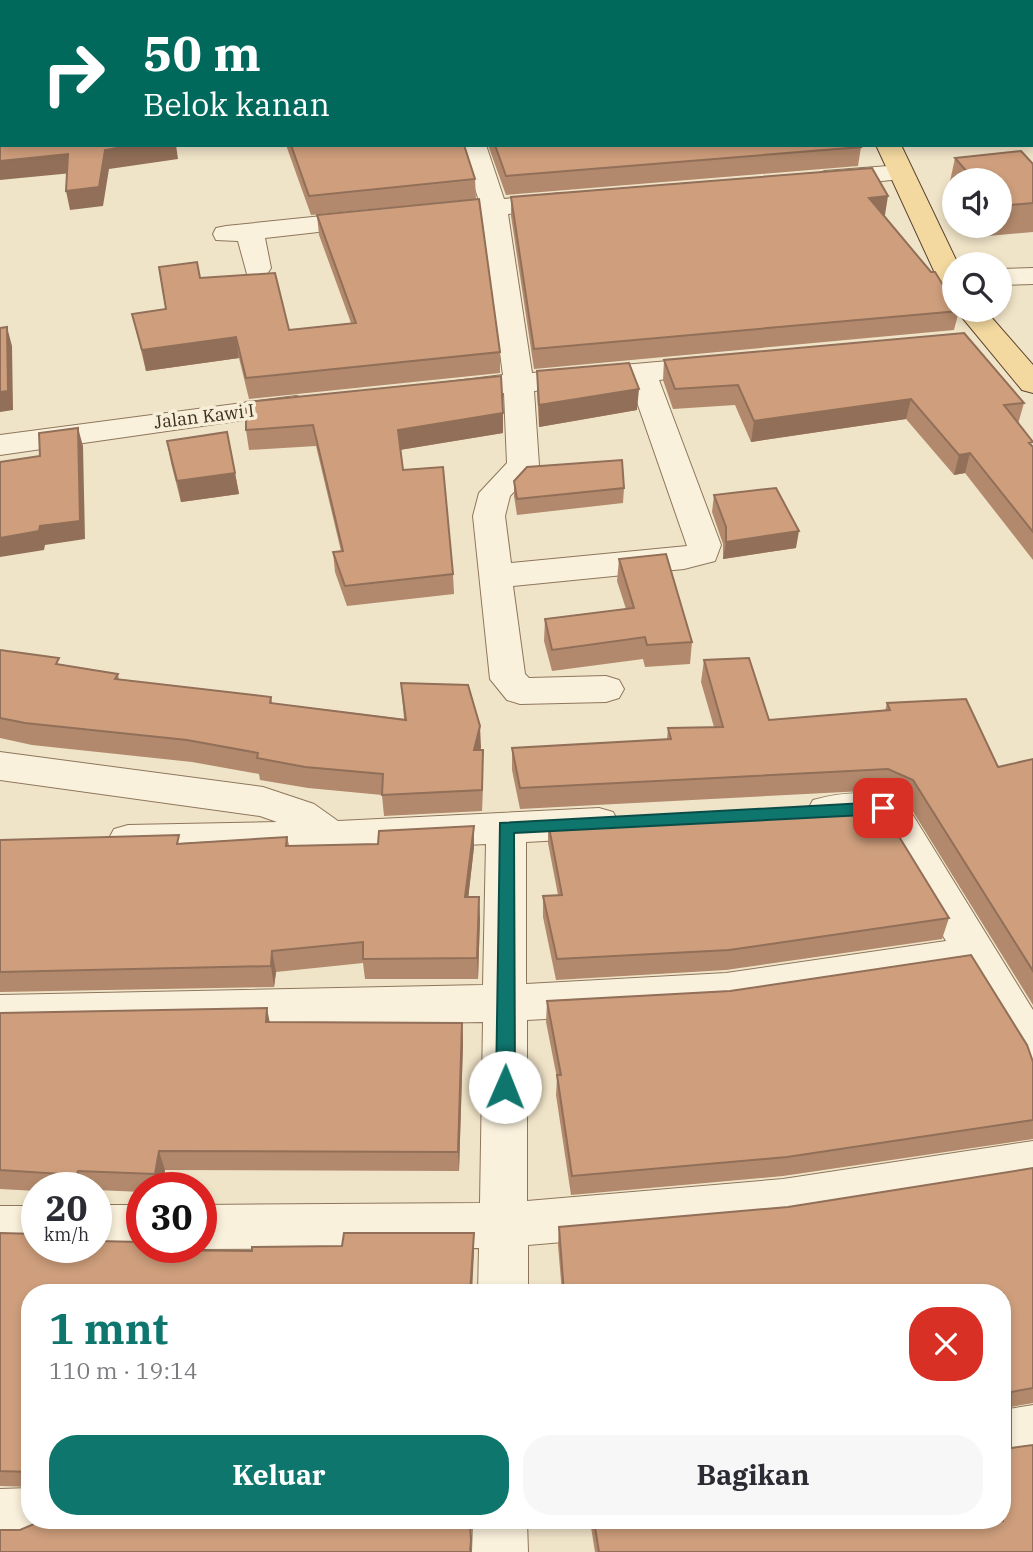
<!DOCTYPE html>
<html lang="id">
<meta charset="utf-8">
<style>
:root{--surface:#fff;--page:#f7f7f7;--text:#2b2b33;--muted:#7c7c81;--accent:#0f766e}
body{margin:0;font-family:"IBM Plex Serif",serif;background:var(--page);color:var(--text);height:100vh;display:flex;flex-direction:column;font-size:26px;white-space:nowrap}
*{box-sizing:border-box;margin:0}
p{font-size:23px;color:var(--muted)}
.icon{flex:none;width:38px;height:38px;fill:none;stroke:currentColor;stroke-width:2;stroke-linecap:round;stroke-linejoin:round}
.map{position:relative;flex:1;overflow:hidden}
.panel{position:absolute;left:21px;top:1284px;width:990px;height:245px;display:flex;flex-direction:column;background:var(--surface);border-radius:28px;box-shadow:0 4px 10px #0003}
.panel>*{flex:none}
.hud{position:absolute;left:0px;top:0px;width:1034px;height:147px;box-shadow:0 4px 10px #0003;background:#00695c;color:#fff;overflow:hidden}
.controls{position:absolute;left:942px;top:168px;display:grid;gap:14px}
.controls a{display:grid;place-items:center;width:70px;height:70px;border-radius:50%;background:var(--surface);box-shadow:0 4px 10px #0003;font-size:35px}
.speed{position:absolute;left:21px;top:1172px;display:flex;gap:14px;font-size:35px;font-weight:700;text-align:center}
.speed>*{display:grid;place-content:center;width:91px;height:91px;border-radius:50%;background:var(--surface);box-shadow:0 4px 10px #0003;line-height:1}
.speed small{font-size:18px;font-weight:400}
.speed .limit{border:10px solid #d22;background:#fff;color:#111}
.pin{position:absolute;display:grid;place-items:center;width:60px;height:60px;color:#fff;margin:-30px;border-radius:14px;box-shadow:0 4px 10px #0006}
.me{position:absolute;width:77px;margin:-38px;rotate:1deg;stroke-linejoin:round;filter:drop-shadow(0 0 5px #0008)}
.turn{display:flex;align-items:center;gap:24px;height:147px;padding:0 28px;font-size:32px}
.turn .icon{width:91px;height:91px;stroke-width:2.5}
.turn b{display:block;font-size:49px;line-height:60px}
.round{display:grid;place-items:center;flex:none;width:74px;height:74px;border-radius:28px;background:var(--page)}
.headline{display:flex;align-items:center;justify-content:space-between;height:119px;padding:0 28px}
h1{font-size:42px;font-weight:800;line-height:52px;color:var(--accent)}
.cta{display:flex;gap:14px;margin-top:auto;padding:14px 28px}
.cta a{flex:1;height:80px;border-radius:28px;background:var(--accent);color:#fff;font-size:28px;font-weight:800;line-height:80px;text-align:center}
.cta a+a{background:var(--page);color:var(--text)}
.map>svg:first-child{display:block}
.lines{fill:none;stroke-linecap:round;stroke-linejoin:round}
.minor-casing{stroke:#8d765c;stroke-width:2}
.major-casing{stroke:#5b4430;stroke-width:2}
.minor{fill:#faf1dc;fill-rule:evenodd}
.major{fill:#f3d9a0;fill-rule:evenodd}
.wall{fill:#b2896c}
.shaded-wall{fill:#916f58}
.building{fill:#cf9f7d;stroke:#916f58;stroke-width:2}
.route{fill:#0f766e;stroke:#0a4d48;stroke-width:2}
.labels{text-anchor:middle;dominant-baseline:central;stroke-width:7;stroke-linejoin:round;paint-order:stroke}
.far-street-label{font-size:18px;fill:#3d2e20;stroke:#f7eed8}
</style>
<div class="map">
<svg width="1033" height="1552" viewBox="0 0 1033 1552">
<rect width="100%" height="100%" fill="#f0e4c8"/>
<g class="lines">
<defs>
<path id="minor" d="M8,0H30L7,2Z
M960,0H983L984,2H961Z
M1032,55H1033V69H1032Z
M461,145H486L504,199L562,193L571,195L575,201L571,207L508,214L532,373L714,357L725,360L729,366L725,372L659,380L721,545L715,561L684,569L513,586L525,674L529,678L606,676L619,680L624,689L619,698L606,702L520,704L507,700L490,679L473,516L479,493L507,463L504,393L450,398L439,395L435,389L439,383L503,375L482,217L427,222L418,220L414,214L418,208L479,201ZM630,382L687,546L511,563L505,516L510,496L539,465L534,391Z
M901,165L910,168L914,173L910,178L825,187L816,184L812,179L816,174L825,171Z
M371,211L380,213L384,219L380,225L265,238L271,268L267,274H247L238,241L216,240L213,234L216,228L226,226Z
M1033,268V284L999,285V269Z
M296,396L307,399L311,405L307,411L0,455V435Z
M0,752L263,787L314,804L338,821L599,808L613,812L619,823L613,834L599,838L526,842V984L726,973L946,941L877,823L827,826L813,822L807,811L813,800C841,792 875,790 903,799L1033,1010V1068L1017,1062L965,973L726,1009L527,1020V1201L783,1179L1033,1141V1183L783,1223L528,1245V1293H478L479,1248L201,1249L197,1248H201V1205L480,1203L483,1022L0,1031V995L483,985L486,844L330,852L128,855L114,851L108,840L114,829L128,825L277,822L260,816L0,780Z
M96,1205H142V1248H146L142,1249L92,1248H96Z
M0,1206H37V1248H44L0,1250Z
M1033,1405V1457L1003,1462V1410Z
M30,1488V1521H55L49,1534L30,1542L0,1543V1489Z
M473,1521H527L528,1552H472Z"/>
<path id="major" d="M1032,66H1033V80H1032Z
M876,145H901L958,264H954V292L944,290L940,284Z
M956,310H985L1033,365V393L1022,390Z"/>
</defs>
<use href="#minor" class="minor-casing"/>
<use href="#major" class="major-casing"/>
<use href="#minor" class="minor"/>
<use href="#major" class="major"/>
</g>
<path class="wall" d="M803,0H882V2H805Z
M286,145H464L475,179L476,199L311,215Z
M488,145H860L861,147L858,166L506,195Z
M955,158L1033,164V232L988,236L980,226H999V180H954V192L949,186Z
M511,197L885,215H883L959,311L954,330L534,369L511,216Z
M317,215L500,352V373L249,399L239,358L146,371L132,314L166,309L200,278L289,330L351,323L319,235Z
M664,360L1024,403L1018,424L1033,447V560L965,473L954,475L906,419L751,442L735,405L673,409L663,380Z
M537,371L637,410L539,427L537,392Z
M246,402L503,433L400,450L403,470L453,574L454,594L347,606L335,572L333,552L341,551L316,446L249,450L246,430Z
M167,441L235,473L239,494L181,502L171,463Z
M514,481L624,488L623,503L517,515L514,496Z
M714,495L796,548L723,559V544L712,512Z
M619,559L692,642L690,664L645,667L643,659L552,671L544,641L545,619L626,609L617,581Z
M0,650L61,665L118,674L119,680L271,697L272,703L404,719L401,683L481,747L480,750H483L482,811L384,816L382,795L308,788L260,780L259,774L192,762L32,745L0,738Z
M704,660L769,720L885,711L887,703L998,767L1033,759V1005L907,802L883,790L520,809L512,770V748L667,739L668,728L714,727L701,682Z
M548,822L949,918L942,939L726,970L556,980L543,917V896L558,895L548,843Z
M287,837L289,845L474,847L468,897L480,918L478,979H365L363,963L276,972L274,987L0,992V840L180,843Z
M547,1001L1033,1062V1139L783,1176L571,1195L556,1095L557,1078L546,1022Z
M0,1013L270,1022L462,1023L463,1043L459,1171L165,1170L162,1188H142V1192L96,1190V1188H37V1191L0,1189Z
M1033,1168V1403L1011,1407V1448L1033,1552H595L590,1521H1003V1293H562L558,1245L559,1227L788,1207Z
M0,1233L37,1248L97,1237L99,1241L142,1248H164L165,1250L252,1251L342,1246L474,1233V1252L30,1293V1487L0,1486Z"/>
<path class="shaded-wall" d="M135,145H176L178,159L109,169L103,206L70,210L66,191L105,150Z
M68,154L72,173L0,180V161Z
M888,196L885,215L865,217L869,198Z
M7,327L12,346L13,410L0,412V392Z
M236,337L239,358L146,371L142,350Z
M639,389L637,410L539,427V405Z
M911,399L906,419L751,442L754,421Z
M503,413V433L399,450L398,430Z
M78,428L83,446L85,539L45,545L44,550L0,557V538L40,526Z
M970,453L965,473L954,475L959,455Z
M235,473L239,494L181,502L177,481Z
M799,531L796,548L723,559L726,542Z
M480,726L481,747L475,771L474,750Z
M483,750V771L482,811V790Z
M474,826V847L466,918L465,897Z
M479,897L480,918L478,979L477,958Z
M272,951L276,972L274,987L271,966Z
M267,1008L271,1029L266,1022Z
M462,1023L463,1043L459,1171L458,1152Z
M159,1151L165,1170L162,1188H159L155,1174Z
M78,1171L85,1188H83L77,1175Z
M474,1233V1252L472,1293H470Z"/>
<path class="building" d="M119,0H371V2H119Z
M438,0H779L780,2H438Z
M820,0H882V2H821Z
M0,48H2V145H135L105,150L99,187L66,191L68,154L0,161Z
M1032,73H1033V108H1032Z
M291,145H464L475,179L309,196Z
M495,145H860L861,147L506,176Z
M1021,151L1033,164V203L999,206V180H974L955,158Z
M872,168L888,196L869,198L931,272H935L954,303V310L959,311L534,349L511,197Z
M479,199L500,352L246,378L236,337L142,350L132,314L166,309L159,267L197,262L200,278L275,273L289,330L356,323L317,215Z
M7,327L8,391L0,392V328Z
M964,333L1024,403L1004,405L1033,442L1029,443L1033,447V532L970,453L959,455L911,399L754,421L738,385L675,389L664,360Z
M629,363L639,389L539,405L537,371Z
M501,376L503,413L398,430L403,470L443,467L453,574L345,586L333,552L343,551L313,425L246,430V402Z
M78,428L80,521L40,526L39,531L0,538V462L40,456L39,433Z
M227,432L235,473L177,481L167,441Z
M622,460L624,488L517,499L514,481L527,467Z
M776,488L799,531L726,542V527L714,495Z
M666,554L692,642L647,645L645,637L552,650L545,619L634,608L619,559Z
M0,650L59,658L56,664L118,674L115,679L271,697L270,703L406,720L401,683L468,685L480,726L474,750H483L482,790L382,795L383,774L305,767L257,758L258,753L187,740L25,723L0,718Z
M749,658L769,720L890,710L887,703L966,699L998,767L1033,759V971L913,780L888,769L520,788L512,748L671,739L668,728L723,727L704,660Z
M879,804L949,918L729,950L557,959L543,896L562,895L548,822Z
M474,826L465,897H479L477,958L363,959V942L272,951L271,966L0,972V840L179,835L177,844L287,837L286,846L378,844L379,831Z
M971,955L1027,1045L1033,1062V1120L787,1157L572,1176L557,1075H561L547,1001L730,991Z
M267,1008L266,1022L462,1023L458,1152L159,1151L155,1174L78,1171L77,1175L0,1170V1013Z
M1033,1168V1388L1011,1392V1448L1033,1445V1552H599L594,1521H1003V1293H564L559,1227L788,1207Z
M0,1233L37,1234V1248H96V1237H97L96,1241L142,1242V1248H161L160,1250L252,1251V1247L342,1246L344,1233H474L470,1293H30V1472L0,1471Z
M41,1521H470L471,1540L470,1552H0V1530H20Z"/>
<path class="route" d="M883,802L891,808L883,814L514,833L515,1087L512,1092H499L496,1087L500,823Z"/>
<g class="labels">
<g class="far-street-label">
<text transform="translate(204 416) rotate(-7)">Jalan Kawi I</text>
</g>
</g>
</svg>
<div class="controls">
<a><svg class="icon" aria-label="sound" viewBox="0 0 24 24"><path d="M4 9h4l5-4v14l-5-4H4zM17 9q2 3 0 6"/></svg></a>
<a><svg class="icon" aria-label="search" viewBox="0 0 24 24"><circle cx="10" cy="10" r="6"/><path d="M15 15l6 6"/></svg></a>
</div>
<div class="speed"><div>20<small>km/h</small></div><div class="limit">30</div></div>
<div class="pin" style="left:883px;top:808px;background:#d93025"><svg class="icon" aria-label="arrive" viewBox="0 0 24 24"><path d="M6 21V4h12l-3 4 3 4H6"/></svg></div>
<svg class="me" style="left:505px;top:1087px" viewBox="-20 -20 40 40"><circle r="19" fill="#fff"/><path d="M0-13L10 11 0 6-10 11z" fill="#0f766e"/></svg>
<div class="hud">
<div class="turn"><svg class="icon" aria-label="right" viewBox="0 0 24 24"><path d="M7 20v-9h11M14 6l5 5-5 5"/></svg><div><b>50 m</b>Belok kanan</div></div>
</div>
<section class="panel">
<div class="headline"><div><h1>1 mnt</h1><p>110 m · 19:14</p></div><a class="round" style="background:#d93025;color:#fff"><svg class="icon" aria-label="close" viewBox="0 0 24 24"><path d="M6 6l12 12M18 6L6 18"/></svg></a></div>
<div class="cta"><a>Keluar</a><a>Bagikan</a></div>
</section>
</div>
